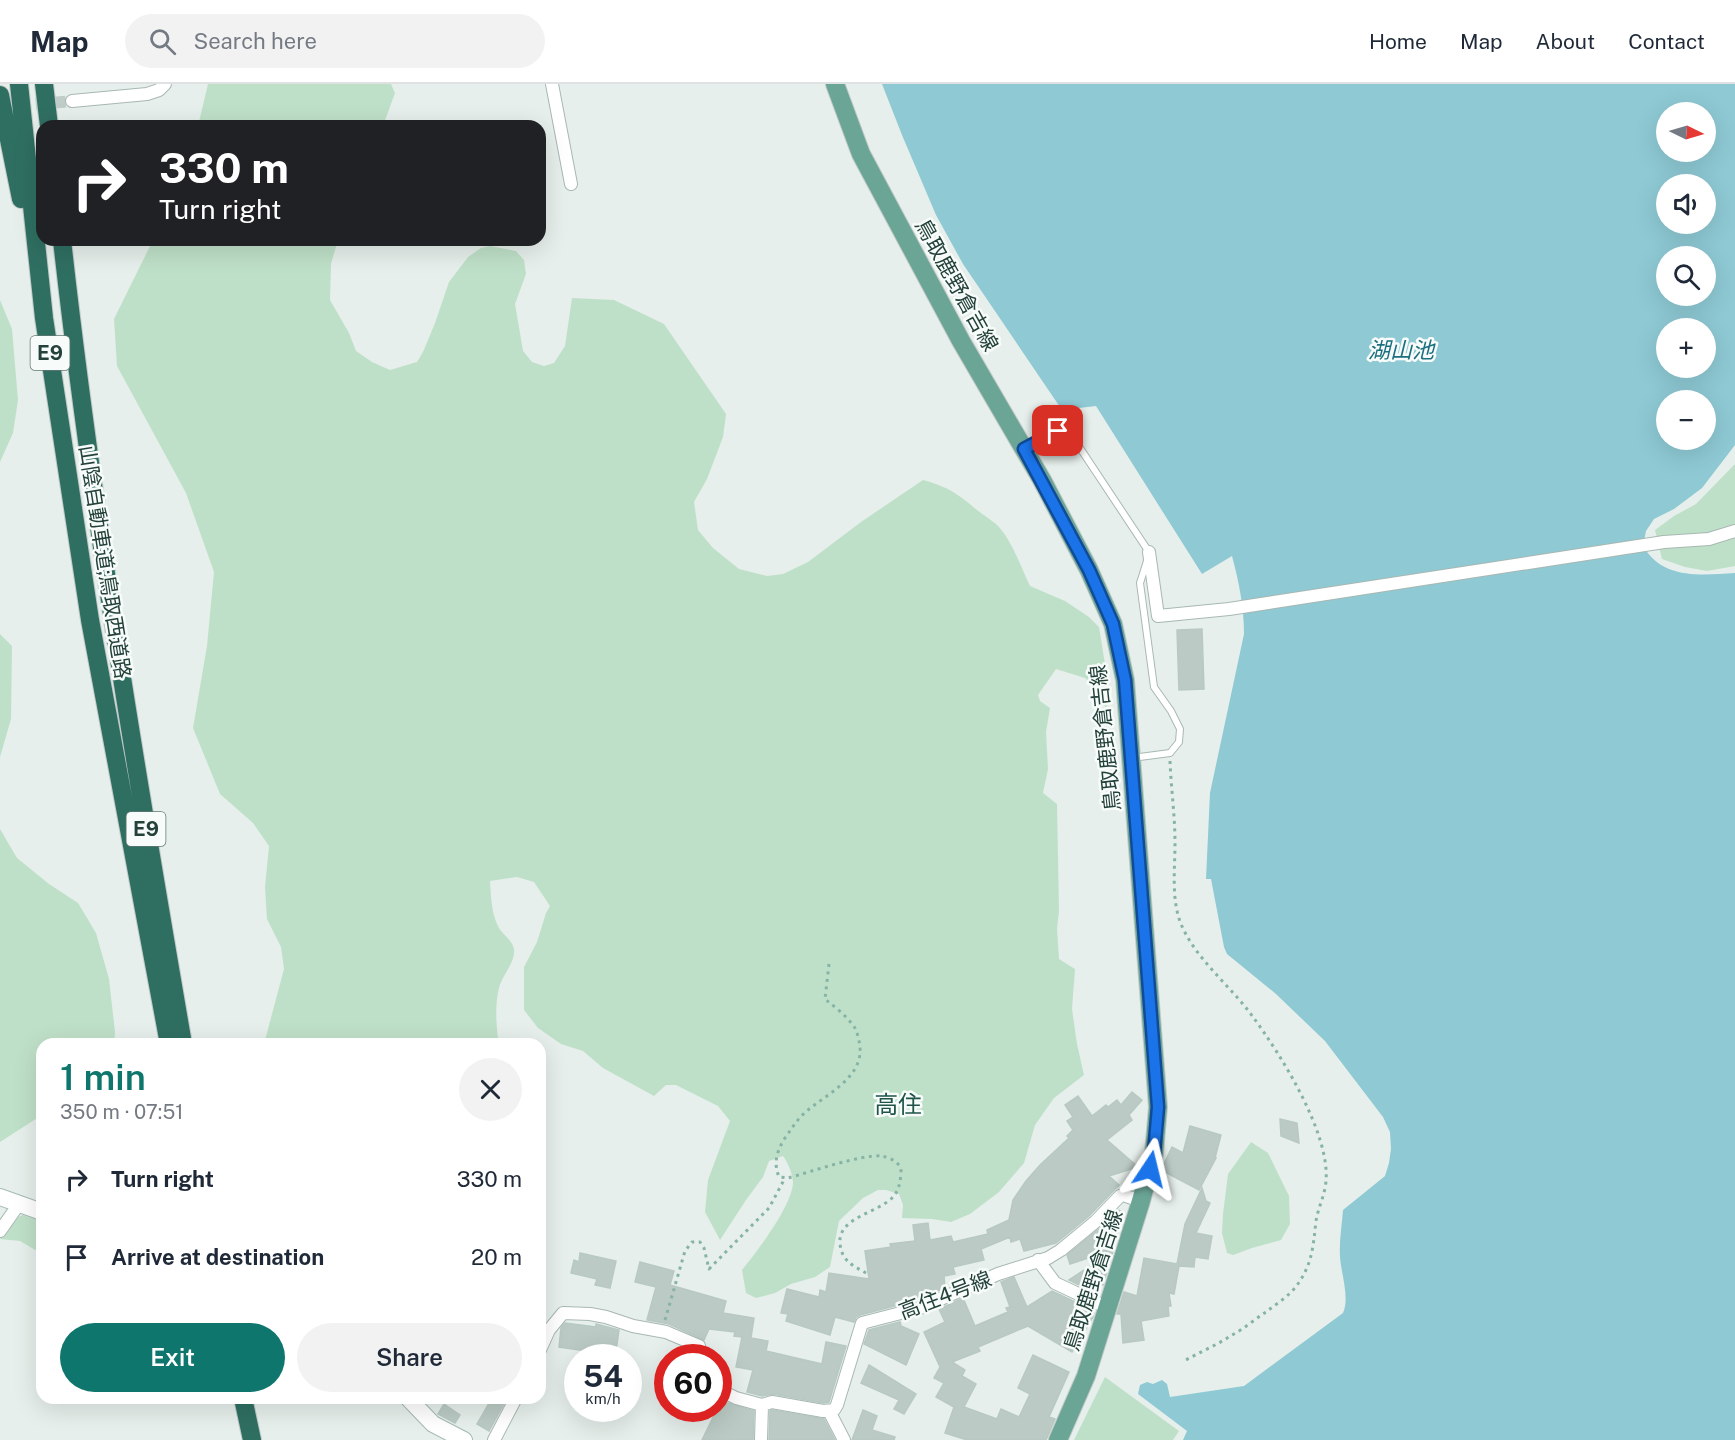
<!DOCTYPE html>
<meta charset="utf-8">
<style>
:root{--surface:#fff;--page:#f2f2f3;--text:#1f2937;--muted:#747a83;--line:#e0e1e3;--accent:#0f766e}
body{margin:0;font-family:"Public Sans","Noto Sans JP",sans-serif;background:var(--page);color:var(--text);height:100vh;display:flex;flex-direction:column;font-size:22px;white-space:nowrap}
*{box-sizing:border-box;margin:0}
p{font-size:20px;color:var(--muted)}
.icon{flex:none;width:33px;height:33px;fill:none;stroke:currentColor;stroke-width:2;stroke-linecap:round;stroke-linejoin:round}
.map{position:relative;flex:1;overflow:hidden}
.drawer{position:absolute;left:36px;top:954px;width:510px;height:366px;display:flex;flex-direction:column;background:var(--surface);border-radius:18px;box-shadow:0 6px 24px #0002}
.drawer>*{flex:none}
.guide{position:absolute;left:36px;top:36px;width:510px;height:126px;border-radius:18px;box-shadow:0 6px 24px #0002;background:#202124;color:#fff;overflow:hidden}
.needle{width:39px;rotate:95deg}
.controls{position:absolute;left:1656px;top:18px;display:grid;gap:12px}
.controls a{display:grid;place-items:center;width:60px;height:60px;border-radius:50%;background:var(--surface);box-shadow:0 6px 24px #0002;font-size:30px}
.speed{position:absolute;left:564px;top:1260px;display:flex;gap:12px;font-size:30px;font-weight:700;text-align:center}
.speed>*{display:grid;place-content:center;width:78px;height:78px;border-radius:50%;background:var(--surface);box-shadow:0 6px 24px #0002;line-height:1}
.speed small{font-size:15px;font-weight:400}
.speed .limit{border:9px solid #d22;background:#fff;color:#111}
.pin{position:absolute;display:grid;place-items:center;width:51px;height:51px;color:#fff;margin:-26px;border-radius:12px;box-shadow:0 3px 9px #0006}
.me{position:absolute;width:66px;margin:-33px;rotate:10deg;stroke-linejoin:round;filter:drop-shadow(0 0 4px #0008)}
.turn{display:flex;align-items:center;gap:21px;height:126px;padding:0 24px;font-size:27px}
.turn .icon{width:78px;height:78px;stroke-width:2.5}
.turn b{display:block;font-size:42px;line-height:51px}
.round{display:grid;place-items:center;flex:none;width:63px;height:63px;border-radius:32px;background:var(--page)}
.overview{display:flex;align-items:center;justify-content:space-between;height:102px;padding:0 24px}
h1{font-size:36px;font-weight:600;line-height:45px;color:var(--accent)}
.primary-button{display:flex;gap:12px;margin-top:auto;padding:12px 24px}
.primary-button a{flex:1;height:69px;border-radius:36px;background:var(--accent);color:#fff;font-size:24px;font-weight:600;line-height:69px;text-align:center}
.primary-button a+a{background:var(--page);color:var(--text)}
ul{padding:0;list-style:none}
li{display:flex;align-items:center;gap:18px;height:78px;padding:0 24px}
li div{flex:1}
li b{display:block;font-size:22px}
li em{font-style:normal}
header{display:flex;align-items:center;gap:36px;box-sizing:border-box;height:84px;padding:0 30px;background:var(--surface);border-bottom:2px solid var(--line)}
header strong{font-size:28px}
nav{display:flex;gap:33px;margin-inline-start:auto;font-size:21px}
.search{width:420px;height:54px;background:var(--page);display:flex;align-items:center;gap:15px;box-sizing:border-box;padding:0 21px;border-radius:33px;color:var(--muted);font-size:22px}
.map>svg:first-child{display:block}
.green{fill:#bfe0c8}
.water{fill:#8ec9d4;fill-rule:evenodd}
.building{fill:#bbcac4;stroke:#b8c9c2;stroke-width:1.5}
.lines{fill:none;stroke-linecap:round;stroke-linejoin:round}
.street-tunnel{stroke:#bfccc8;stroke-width:12;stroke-dasharray:12 6;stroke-linecap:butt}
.lane-casing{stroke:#a8b8b2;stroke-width:8}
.street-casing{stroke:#a8b8b2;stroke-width:14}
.secondary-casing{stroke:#a4bbb3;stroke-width:18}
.primary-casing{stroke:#c2cac8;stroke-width:20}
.highway-casing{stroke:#c2cac8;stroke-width:20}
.path{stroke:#86b3a5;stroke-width:3;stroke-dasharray:3 4.5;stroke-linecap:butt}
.lane{stroke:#fff;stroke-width:6}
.street{stroke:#fff;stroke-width:12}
.secondary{stroke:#fff;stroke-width:16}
.primary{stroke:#6aa596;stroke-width:18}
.highway{stroke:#2f6f62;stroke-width:18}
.route-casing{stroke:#114b97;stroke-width:15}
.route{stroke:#1a73e8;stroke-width:10}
.labels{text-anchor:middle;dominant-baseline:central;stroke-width:5;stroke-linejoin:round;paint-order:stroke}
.shield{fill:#f7fbf9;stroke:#637a73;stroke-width:1.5}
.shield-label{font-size:20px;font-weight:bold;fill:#24423a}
.street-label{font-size:21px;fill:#24423a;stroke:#f7fbf9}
.water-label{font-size:22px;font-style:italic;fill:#1c6f80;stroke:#f7fbf9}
.quarter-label{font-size:24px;fill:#1f5548;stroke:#f7fbf9}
</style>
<header>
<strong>Map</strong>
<div class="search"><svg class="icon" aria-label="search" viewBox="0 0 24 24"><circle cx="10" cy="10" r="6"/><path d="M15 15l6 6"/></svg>Search here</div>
<nav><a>Home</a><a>Map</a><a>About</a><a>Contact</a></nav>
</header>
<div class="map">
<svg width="1735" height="1356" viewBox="0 0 1735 1356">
<rect width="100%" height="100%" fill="#e6efeb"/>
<path class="green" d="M208,0H391L395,9L383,42H198Z
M153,156H338L331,180L330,216L349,249L356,267L372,278L390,286L417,278L423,268L435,239L449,198L468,173L481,164L490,162L516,167L524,176L526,190L515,220L523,267L532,278L544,282L554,279L565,262L572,214L614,216L664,240L726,330L723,353L707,395L694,418L698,446L713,464L739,485L767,492L783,490L808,478L861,438L923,396C948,403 957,409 977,426C983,431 990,435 996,440C1011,454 1021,483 1030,502L1065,517L1089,533L1099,543L1111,617L1106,623L1097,618L1096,604L1085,594L1056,585L1038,611L1040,617L1050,624L1046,648L1048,685L1043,709L1057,720L1059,827L1057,845L1059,875L1075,885L1072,925L1077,960L1084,991L1054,1014L1035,1041L1024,1079L999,1108L970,1130L951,1138L932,1135L902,1134L903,1121L899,1110L886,1106H878L863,1114L839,1137L830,1183L815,1193L791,1200L775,1209L756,1214L746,1209L742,1186C757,1168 793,1120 793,1098C792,1088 788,1079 783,1072L769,1077L763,1093L746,1116L720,1156L705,1128L708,1096L730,1037L718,1022L676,1001H666L654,1012L603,984L583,967L561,960L538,944L524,926V883L537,858L546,829L550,822L534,798L517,793L490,797C491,812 491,828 498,842C502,851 512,855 514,865C516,878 502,891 499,904C495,921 496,937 498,955L495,960H264L284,885L281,863L267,835L265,803L269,762L253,739L220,710L193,644L207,562L214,488L186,409L117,282L114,235Z
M0,216L12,245L18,316L13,349L0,378Z
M1735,380V482L1707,487L1685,483L1662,475L1655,446L1674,432L1696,420Z
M0,550L12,562L11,635L0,673Z
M0,745L17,774L49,800L78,819L96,849L109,895L115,948L114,960H42V1031L0,1058Z
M1251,1058L1268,1069L1289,1112L1290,1140L1281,1156L1252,1164L1233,1171L1227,1169L1222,1149L1223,1130L1228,1090Z
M23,1131L42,1137V1170L20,1157L0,1155C7,1146 12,1134 23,1131Z
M1105,1293L1179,1347L1173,1356H1074Z"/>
<path class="water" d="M882,0H1735V361L1702,404L1674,425L1654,435L1646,447L1643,462C1663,496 1701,491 1735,489V1356H1183L1187,1347L1138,1310L1140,1301L1147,1298L1153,1300L1162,1296L1167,1300L1170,1313L1244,1302L1343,1229C1350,1214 1341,1189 1340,1173C1339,1157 1342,1141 1343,1126L1385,1092L1389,1079L1391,1065L1390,1048L1383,1033L1325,957L1276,910L1227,870L1224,863L1211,795H1206L1210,709L1244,550C1244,523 1239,498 1232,472L1202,490L1096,322L1062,326L963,180L936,131L902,51ZM1666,28H1706V68H1666ZM1666,100H1706V140H1666ZM1666,172H1706V212H1666ZM1666,244H1706V284H1666ZM1666,316H1706V356H1666Z"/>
<path class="building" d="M1202,545L1204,605L1179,606L1177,546Z
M1132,1008L1142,1016L1129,1031L1132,1036L1107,1056L1138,1083L1109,1092L1119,1101L1089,1132L1056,1159L1024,1167L1020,1155L1011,1158L1010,1153L981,1165L984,1176L953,1183L955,1190L944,1192L945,1204L917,1216L860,1231L856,1233L854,1238L835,1233L830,1251L786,1237L788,1230L781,1229L787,1205L819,1213L820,1206L826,1208L829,1189L869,1195L865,1167L891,1163L890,1160L915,1157L913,1141L928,1139L930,1156L951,1152L953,1158L988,1150L987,1146L1009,1136L1013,1116L1026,1097L1040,1081L1069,1054L1067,1052L1073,1046L1067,1037L1073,1033L1065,1021L1078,1012L1092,1032L1106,1021L1108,1023L1117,1016L1121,1021Z
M1280,1035L1297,1039L1299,1059L1281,1052Z
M1190,1042L1221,1051L1215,1074H1216L1199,1106L1161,1086L1172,1063L1183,1069Z
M1202,1104L1206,1117L1210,1119L1196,1149L1212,1152L1208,1175L1195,1173L1194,1183L1179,1182L1174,1210L1169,1209L1171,1222H1168L1169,1232L1141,1237L1144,1256L1123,1259L1121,1230H1117L1124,1208L1137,1212L1144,1174L1177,1180L1185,1140Z
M1118,1126L1123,1128L1113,1166L1070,1180L1067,1171L1100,1144Z
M1113,1167L1103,1201L1096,1198L1093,1208L1069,1196Z
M580,1169L616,1177L610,1204L595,1201L597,1195L571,1189L574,1176L579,1178Z
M640,1178L674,1187L670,1201L726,1217L723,1229L754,1234L751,1254L768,1257L766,1267L822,1280L826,1258L846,1262L829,1318L823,1319L773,1310L762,1312L747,1308L753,1286L736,1283L742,1253L734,1252L735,1248L709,1245L704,1256L669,1240L647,1236L656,1203L635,1198Z
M1014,1193L1027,1223L1052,1207L1090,1225L1094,1228L1093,1233L1072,1268L1028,1242L978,1263L980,1267L952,1278L965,1286L962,1292L976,1300L964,1323L997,1335L1001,1325L1019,1333L1030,1310L1018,1304L1033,1271L1069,1288L1049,1333L1055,1335L1046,1356H967L945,1349L954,1323L936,1313L944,1299L934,1294L940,1283L924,1248L945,1238L939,1225L963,1214L975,1242L1008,1228L1006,1224L1010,1223L1001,1198Z
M900,1238L901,1242L919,1250L906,1281L864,1260L869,1246Z
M565,1239L596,1243V1240L619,1246L615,1274H600L601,1269L559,1263L561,1244Z
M869,1281L916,1310L904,1330L894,1325L899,1316L861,1299Z
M492,1314H507L489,1347L477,1340Z
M721,1317L754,1327L753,1356H702Z
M444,1320L460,1331L455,1339L438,1330Z
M772,1326L824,1335L835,1356H769L770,1327Z
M863,1326L877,1332L872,1346L895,1353L894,1356H852Z"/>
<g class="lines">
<path class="street-tunnel" d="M0,24L72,17"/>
<defs>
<path id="lane" d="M1027,363L1058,347L1076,358L1149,468
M1132,674L1170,669L1179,658L1180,645L1171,627L1154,603L1140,499L1147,477"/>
<path id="street" d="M552,0L571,100
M72,17L147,10L159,6L165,0
M1149,468L1158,532L1229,525L1664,458L1709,455L1735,447
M0,1147L19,1120
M1038,1176L1055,1199L1108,1224
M540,1266L549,1246L563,1229L590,1230L606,1233L633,1242L666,1248L699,1262L700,1274
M718,1305L736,1314L762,1321L772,1318L823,1327L834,1326L837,1321L862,1239L920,1224L998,1190L1048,1174L1061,1166L1095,1138L1120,1112L1123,1111L1141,1117
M829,1327L844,1356
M494,1356L516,1314
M761,1356L762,1321"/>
<path id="secondary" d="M0,1113L42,1128
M408,1314L433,1340L464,1356"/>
<path id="primary" d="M835,0L861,70L961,257L1042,396L1089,486L1113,540L1125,596L1158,1023L1154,1069L1141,1117L1086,1292L1058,1356"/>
<path id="highway" d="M19,0L44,234L90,536L169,960
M44,0L49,42
M0,11L21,115
M62,156C92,425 137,693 183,960
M243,1314L252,1356"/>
</defs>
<use href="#lane" class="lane-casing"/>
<use href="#street" class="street-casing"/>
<use href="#secondary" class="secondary-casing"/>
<use href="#primary" class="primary-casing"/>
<use href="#highway" class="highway-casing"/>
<path class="path" d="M1170,677C1171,704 1175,732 1175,759C1175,785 1171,815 1181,840C1196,876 1231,902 1253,933C1281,971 1330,1049 1326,1097C1325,1111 1318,1124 1316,1137C1313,1164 1312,1183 1294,1205C1286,1214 1275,1221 1266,1228C1255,1235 1244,1245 1232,1251C1217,1261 1200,1268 1184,1277
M829,880L825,915C835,923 848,933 855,944C857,947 858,953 859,957C867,991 830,1008 808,1026C798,1034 792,1044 785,1054C777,1067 773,1078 779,1093L788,1094C810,1088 862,1070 882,1072C891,1074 902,1079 901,1089C900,1099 899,1107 892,1114C877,1129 837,1134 840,1160C842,1177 852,1181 866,1189
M665,1236L685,1167L692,1158H700L704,1164L709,1185L769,1124L785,1094"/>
<use href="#lane" class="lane"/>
<use href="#street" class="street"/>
<use href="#secondary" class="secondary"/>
<use href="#primary" class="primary"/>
<use href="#highway" class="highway"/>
</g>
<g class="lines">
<defs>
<path id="route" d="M1058,347L1024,365L1089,486L1113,540L1125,596L1158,1023L1154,1069L1150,1085"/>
</defs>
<use href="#route" class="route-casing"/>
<use href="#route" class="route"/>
</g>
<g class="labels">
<g class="shield">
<rect x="30.5" y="252" width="39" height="34" rx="4.5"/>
<rect x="126.5" y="728" width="39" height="34" rx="4.5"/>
</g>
<g class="shield-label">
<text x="50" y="269">E9</text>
<text x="146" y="745">E9</text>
</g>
<g class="street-label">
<text transform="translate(957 201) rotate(61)">鳥取鹿野倉吉線</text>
<text transform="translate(105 478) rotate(81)">山陰自動車道;鳥取西道路</text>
<text transform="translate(1105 654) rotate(-96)">鳥取鹿野倉吉線</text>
<text transform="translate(1093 1196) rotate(-72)">鳥取鹿野倉吉線</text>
<text transform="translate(945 1211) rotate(-21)">高住4号線</text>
</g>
<g class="water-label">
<text x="1401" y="266">湖山池</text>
</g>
<g class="quarter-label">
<text x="898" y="1020">高住</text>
</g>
</g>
</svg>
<div class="controls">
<a><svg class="needle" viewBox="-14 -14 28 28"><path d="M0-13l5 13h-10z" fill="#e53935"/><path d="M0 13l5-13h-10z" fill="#747a83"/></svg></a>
<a><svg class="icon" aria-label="sound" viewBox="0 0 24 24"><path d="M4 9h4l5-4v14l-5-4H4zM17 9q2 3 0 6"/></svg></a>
<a><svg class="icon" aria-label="search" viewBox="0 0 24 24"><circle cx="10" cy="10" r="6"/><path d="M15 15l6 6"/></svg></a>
<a>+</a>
<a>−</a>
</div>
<div class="speed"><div>54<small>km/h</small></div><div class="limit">60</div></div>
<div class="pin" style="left:1058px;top:347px;background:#d93025"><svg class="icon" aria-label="arrive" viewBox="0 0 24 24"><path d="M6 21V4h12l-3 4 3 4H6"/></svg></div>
<svg class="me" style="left:1150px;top:1085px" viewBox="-20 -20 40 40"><path d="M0-17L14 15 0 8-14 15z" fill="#1a73e8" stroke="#fff" stroke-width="4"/></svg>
<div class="guide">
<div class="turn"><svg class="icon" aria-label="right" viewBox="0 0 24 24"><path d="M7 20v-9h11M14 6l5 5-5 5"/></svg><div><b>330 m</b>Turn right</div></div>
</div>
<section class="drawer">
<div class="overview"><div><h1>1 min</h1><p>350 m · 07:51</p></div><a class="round"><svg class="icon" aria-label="close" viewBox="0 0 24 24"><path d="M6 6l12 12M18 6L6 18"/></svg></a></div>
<ul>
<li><svg class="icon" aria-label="right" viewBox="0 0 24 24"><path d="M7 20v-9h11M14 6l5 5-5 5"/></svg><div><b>Turn right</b></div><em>330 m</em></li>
<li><svg class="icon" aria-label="arrive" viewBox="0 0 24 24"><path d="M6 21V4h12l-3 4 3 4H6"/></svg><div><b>Arrive at destination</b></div><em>20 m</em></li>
</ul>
<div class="primary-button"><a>Exit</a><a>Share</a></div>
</section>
</div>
